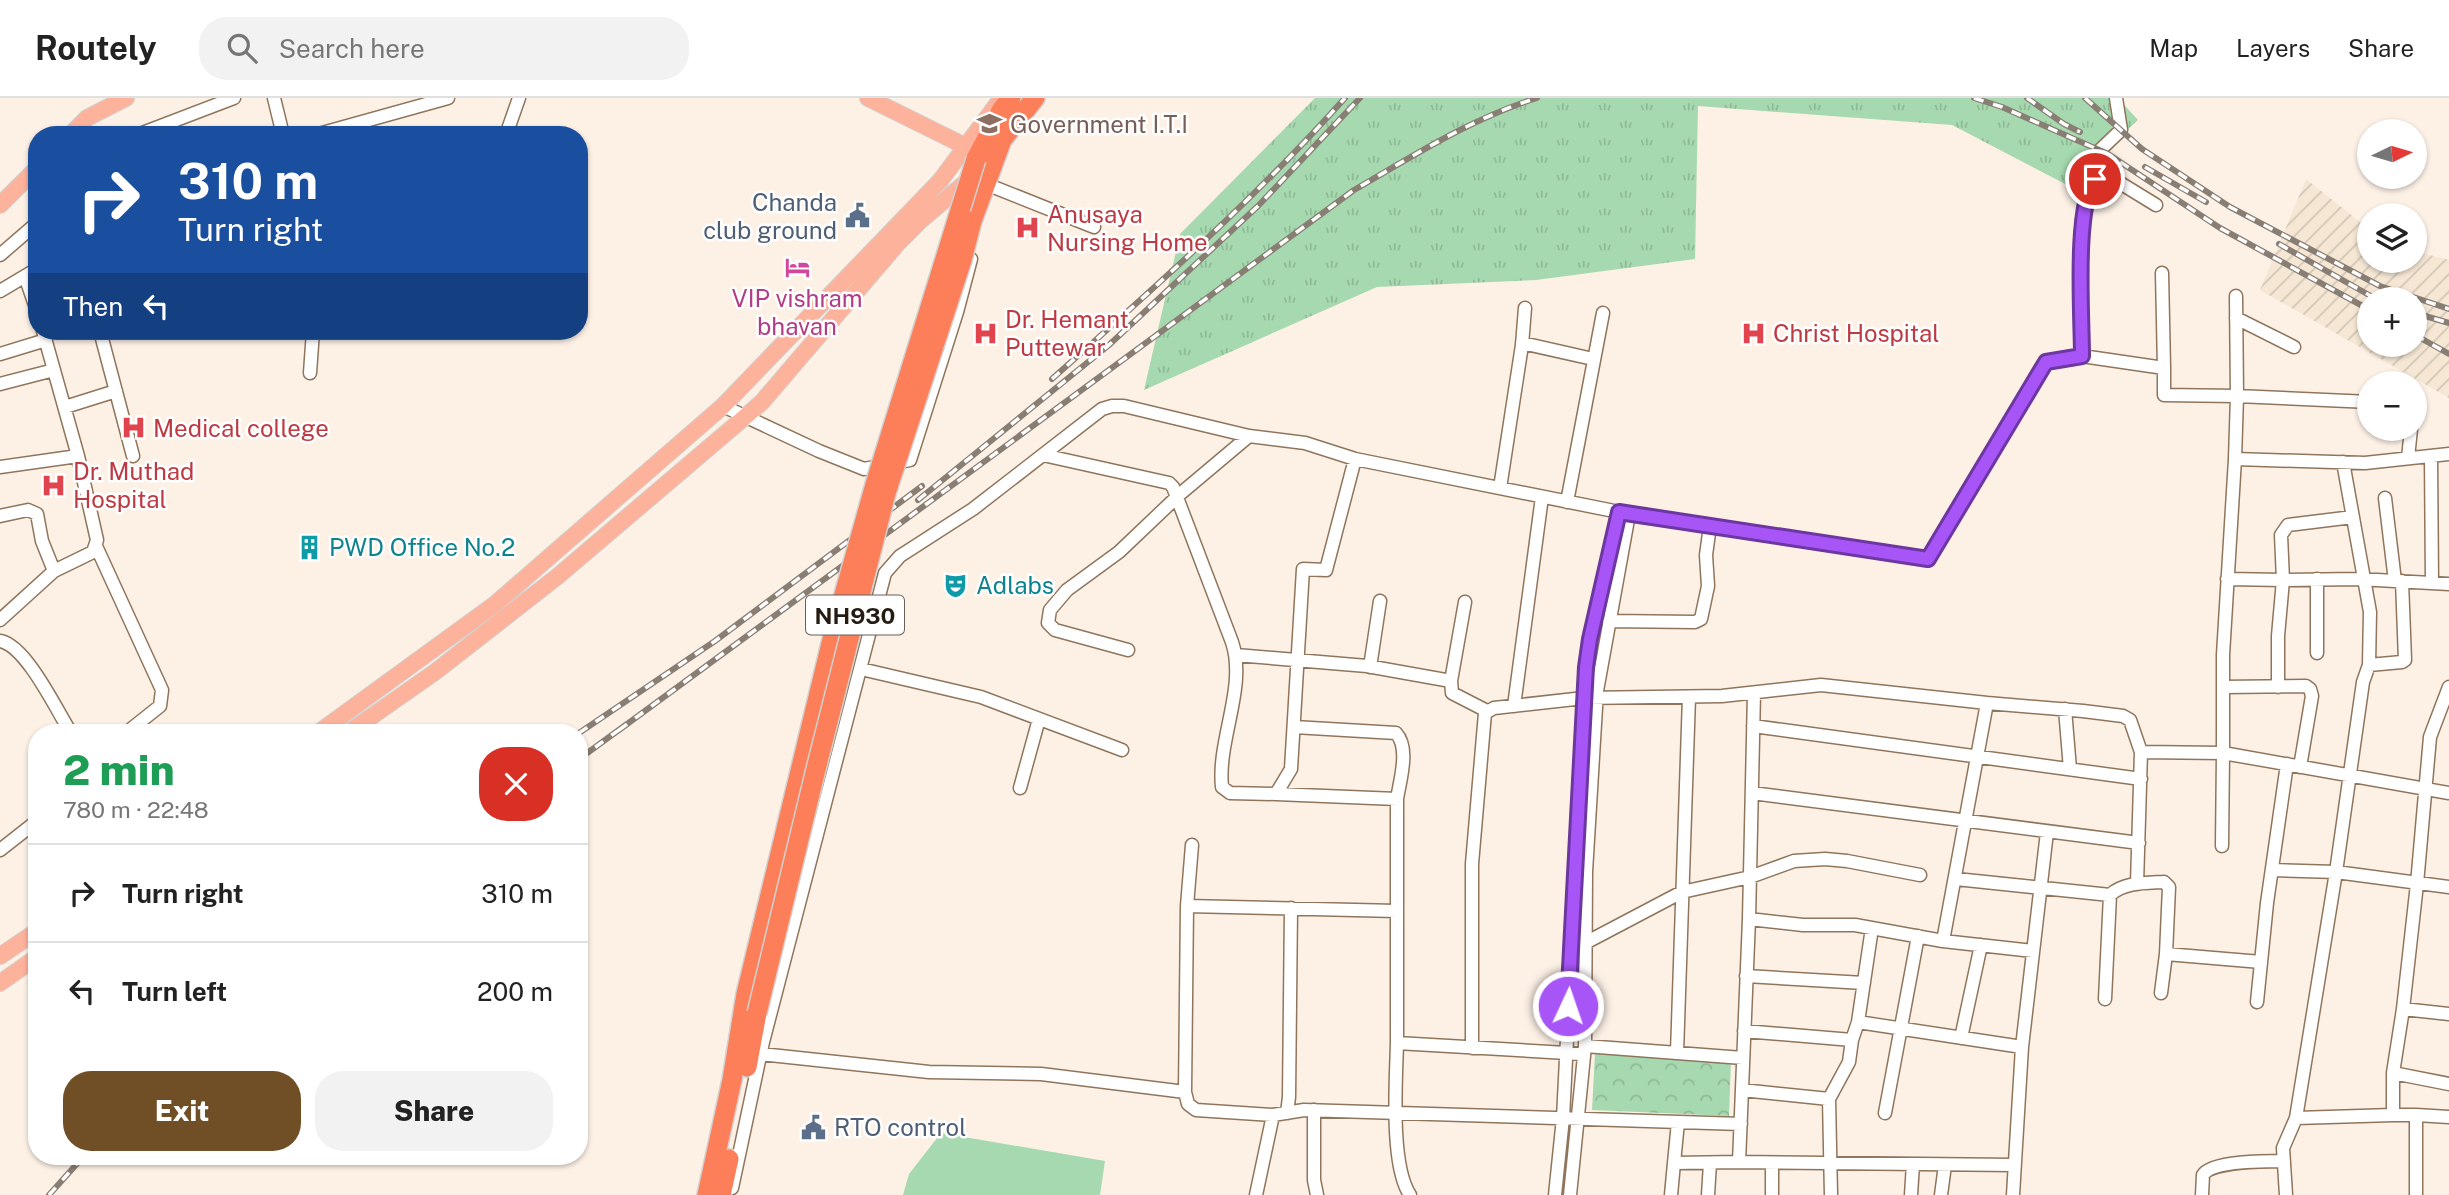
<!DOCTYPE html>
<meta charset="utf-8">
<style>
:root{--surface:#fff;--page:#f2f2f2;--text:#222;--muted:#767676;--line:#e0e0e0;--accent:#704e26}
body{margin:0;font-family:"Public Sans",sans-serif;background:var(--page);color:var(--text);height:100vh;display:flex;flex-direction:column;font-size:26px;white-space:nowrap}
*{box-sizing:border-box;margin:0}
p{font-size:23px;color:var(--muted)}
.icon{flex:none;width:38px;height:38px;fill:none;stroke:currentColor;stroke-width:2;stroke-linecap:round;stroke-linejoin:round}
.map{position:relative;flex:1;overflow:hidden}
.details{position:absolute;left:28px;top:626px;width:560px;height:441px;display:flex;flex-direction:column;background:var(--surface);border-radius:28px;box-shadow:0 2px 5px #0004}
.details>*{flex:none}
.guide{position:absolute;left:28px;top:28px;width:560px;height:214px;border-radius:28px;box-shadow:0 2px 5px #0004;background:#1a4fa0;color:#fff;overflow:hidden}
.needle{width:46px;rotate:85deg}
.fabs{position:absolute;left:2357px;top:21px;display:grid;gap:14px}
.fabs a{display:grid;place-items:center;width:70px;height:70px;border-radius:50%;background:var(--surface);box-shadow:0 2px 5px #0004;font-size:35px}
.pin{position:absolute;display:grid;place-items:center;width:60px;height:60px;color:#fff;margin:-30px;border:4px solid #fff;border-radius:50%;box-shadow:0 2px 7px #0007}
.me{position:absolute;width:77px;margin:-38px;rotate:3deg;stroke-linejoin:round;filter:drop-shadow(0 0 5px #0008)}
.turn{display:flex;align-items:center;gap:24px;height:147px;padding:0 35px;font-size:32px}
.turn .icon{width:91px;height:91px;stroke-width:2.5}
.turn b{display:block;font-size:49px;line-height:60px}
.then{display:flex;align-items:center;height:66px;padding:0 35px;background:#0003;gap:14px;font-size:26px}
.round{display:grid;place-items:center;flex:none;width:74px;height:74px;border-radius:28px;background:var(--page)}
.headline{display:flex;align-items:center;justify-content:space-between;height:119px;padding:0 35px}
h1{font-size:42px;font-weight:800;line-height:52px;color:#1e9e55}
.button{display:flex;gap:14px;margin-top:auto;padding:14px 35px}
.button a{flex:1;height:80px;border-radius:28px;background:var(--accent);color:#fff;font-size:28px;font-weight:800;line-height:80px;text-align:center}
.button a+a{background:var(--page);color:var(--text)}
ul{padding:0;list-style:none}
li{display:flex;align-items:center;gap:21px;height:98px;padding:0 35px;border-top:2px solid var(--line)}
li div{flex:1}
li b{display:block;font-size:26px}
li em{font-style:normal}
header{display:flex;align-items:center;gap:42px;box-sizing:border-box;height:98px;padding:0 35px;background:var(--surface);border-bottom:2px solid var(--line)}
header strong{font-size:33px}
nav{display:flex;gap:38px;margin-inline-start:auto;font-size:24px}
.search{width:490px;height:63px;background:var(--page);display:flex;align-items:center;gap:18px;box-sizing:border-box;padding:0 24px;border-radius:28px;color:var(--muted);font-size:26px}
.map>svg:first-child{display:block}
.industrial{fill:url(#industrial-furrows);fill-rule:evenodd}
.grass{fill:url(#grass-tufts)}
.park{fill:url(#park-crowns)}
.pitch{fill:#a6d9af}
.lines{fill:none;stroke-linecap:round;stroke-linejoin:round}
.minor-casing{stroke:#8f755c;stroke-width:15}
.major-casing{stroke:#d3d1cf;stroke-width:18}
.highway-casing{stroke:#d3d1cf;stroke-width:22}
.minor{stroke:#fff;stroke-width:12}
.major{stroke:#fdb29c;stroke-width:16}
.highway{stroke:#fc7f5a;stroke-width:19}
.rail-casing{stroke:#897e74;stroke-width:6}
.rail{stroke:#fff;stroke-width:3.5;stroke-dasharray:10;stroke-linecap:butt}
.highway-bridge-casing{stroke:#d3d1cf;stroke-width:22;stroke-linecap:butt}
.highway-bridge{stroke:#fc7f5a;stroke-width:19}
.route-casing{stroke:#6d37a1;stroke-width:18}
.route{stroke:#a855f7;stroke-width:12}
.labels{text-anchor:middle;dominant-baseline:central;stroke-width:5;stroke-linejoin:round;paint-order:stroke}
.shield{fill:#fff;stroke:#665f58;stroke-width:2}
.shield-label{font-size:23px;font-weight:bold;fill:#251b11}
.education-label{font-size:24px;fill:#785e54;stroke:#fff;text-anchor:start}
.service-label{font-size:24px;fill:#4e5e75;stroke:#fff;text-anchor:end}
.health-label{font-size:24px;fill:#be3a42;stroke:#fff;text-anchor:start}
.hotel-label{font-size:24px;fill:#b23c85;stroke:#fff}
.culture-label{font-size:24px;fill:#0d838f;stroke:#fff;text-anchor:start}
</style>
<header>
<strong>Routely</strong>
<div class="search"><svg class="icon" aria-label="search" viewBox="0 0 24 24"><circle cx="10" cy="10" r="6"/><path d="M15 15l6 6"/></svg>Search here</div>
<nav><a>Map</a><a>Layers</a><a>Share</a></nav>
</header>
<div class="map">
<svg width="2449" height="1097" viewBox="0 0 2449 1097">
<defs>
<pattern id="industrial-furrows" width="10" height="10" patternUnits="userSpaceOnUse" patternTransform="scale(1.75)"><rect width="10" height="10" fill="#f5e7d4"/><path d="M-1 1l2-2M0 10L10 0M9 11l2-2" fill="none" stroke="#d2c6b5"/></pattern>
<pattern id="grass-tufts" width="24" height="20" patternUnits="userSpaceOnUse" patternTransform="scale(1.75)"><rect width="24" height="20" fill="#a6d9af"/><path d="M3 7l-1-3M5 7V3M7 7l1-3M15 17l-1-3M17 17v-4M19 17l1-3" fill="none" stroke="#8fba96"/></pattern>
<pattern id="park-crowns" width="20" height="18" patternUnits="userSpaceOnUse" patternTransform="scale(1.75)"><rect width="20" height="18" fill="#a6d9af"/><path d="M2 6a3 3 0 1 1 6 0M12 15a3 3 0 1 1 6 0" fill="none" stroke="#8fba96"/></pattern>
</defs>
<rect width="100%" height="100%" fill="#fdf1e6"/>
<path class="industrial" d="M2306,81L2369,131L2370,163H2415V153L2449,162V300L2260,192ZM2370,201H2415V247H2370Z"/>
<path class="grass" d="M1315,0H2118L2138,22L2067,87L1952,27L1698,8L1695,161L1536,182L1377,189L1144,292L1180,136Z"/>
<path class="park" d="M1595,955L1731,962L1729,1018L1592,1012Z"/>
<path class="pitch" d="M941,1035L1105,1063L1100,1097H903L909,1076Z"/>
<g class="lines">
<defs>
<path id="minor" d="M274,0L283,37
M137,37L234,0
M315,37L448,0
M506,37L519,0
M2104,78L2099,53L2121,32L2116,0
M986,86L1094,129
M0,157L37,125
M2162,175L2164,270
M25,178L37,213
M0,193L37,171
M2236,198L2237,298L2370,304
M2236,220L2294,249
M100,233L133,358
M1522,245L1593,261
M0,256L46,242
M2082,258C2082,227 2075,94 2098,79L2112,80L2156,107
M310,275L313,233
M0,286L54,272
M723,308L819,353L864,371L910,362L957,214L971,161
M65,309L116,293
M1043,357L1169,385L1173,389L1232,544C1247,589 1217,642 1222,689L1230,695L1276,696
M2431,358L2432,485
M2408,360L2411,331
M1355,361L1326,472L1303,471L1291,671L1276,696L1397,701V945L1584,956
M2235,361L2223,557V655L2449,695
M2343,364L2370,514L2369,567L2363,584L2336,774L2296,1020L2393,1017
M0,369L78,358
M1500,390L1522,247L1525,210
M2385,400L2395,483
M1567,404L1603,215
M0,418L28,412L37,416L42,443L54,473
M96,448L162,592L160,608L126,635
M2227,481L2283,482L2281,437L2288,427L2353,419
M1465,504L1451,583L1452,595L1487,613
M0,522L54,473L93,454L97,442L78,358L43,233
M1609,523L1695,524L1701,521L1708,488L1706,457L1710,428
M0,543C26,547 57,613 71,635
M1128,552L1055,532L1048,525L1050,512L1067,492L1119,454L1180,396L1249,338
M2317,555V481
M1236,557L1367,568L1451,583
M2369,567L2402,564L2405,562L2402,483
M1370,569L1380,503
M861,571L981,599L1122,652
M2223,589L2306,588L2310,591L2312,598L2300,669
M2278,589V538L2283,482L2359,481L2449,486
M1987,605L2083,613L2123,618L2130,622L2141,654L2137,786
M1514,608L1542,399
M2065,611L2070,671
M1753,628L2141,681
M1294,629L1396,635C1410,650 1400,682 1397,701
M2141,654L2223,655L2222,748
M1020,690L1039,621
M1752,695L2139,745
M1192,747L1187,808L1185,994L1188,1006L1196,1012L1273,1017L1304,1012L1741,1026
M0,752L37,723
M2272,772L2336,774L2449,789
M1956,781L2110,797
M1187,808L1397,813
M1943,843L2033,853
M1587,844L1682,794L1750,779L1794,763L1825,761L1847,763L1920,777
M2166,856L2261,864
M1746,878L1864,885
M2105,901L2110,797C2124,784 2146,785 2164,784L2169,789L2166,856L2161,895
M2257,904L2267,805L2287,666
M2403,911L2449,916
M1858,924L2022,949
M1744,933L1852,942
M1961,940L1981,847
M1397,945C1396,983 1390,1067 1410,1097
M1585,948L1743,960
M1472,950V766L1485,615L1494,610L1584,600L1722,598L1821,587L1987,605L1943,843L1855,827H1803L1749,821L1754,595
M1677,955L1689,599
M761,956L929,974L1041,976L1185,994
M2393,975L2403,911L2417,786L2430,639L2449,589
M1742,992L1829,1001
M1314,1012V1082L1317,1097
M1287,1015L1289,999L1291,810
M1885,1015L1918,838
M2416,1017L2449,1019
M1739,1064L2014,1067
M1674,1065L1678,1024
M732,1090L763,944L885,475L900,458L973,411L1102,311L1112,308H1124L1249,338L1305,345L1355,361L1629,416L1928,461L2046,264L2082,258L2164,270V297L2237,298L2235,361L2365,365L2449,356
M1256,1097L1273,1017
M1555,1097L1563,1020L1586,569L1590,541L1619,414
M1570,1097L1585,948L1586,774L1597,593L1629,416
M1671,1097L1674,1065L1739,1064L1749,821
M1708,1097L1710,1065
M1772,1097V1065
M1831,1097L1829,1001L1849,964L1852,942L1858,924L1872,830
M1911,1097L1913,1066
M1941,1097L1945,1067
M2013,1097L2022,949L2047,734
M2202,1097L2203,1077C2211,1063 2267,1063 2284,1063
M2286,1097L2283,1050L2296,1020
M2416,1097V1017H2393V975L2449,986"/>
<path id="major" d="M868,0L965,48
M70,37L87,20L126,0
M0,107L37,70
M318,635L494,507L723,308L940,83L1001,1
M348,635L435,574L558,478L746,318L762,304L898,145L920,123L972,79
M0,858L37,833
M0,885L37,859"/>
<path id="highway" d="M976,61L1002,11L1011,0
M972,123L1002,42L1035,0
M747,969L757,915
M707,1097L732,982L746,896L836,525
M721,1097L729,1061"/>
</defs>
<use href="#minor" class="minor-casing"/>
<use href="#major" class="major-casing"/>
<use href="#highway" class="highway-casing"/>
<use href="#minor" class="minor"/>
<use href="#major" class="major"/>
<use href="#highway" class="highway"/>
<defs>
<path id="rail" d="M1974,0L2002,9L2108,56L2220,130L2370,212
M2027,0L2064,26L2080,34
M2085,0L2142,51L2230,109L2380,188L2449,211
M2145,69L2206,104
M2279,146L2376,201
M2415,215L2449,225
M2415,237L2449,256
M1052,281C1153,191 1255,101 1345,0
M918,402L1109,247L1258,108L1360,0
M619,632L1354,92C1413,58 1472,20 1537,0
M579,635L715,543L922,388
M579,661L627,626
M49,1097L83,1059"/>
</defs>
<use href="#rail" class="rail-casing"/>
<use href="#rail" class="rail"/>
<defs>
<path id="highway-bridge" d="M836,525L876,383L976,61
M757,915L816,671L886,395L962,162L972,123"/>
</defs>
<use href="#highway-bridge" class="highway-bridge-casing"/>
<use href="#highway-bridge" class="highway-bridge"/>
</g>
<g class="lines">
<defs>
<path id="route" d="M1568,908L1586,569L1590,541L1619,414L1928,461L2046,264L2082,258C2082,220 2074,109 2095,81"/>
</defs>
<use href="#route" class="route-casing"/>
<use href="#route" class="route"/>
</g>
<defs>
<symbol id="school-bare" viewBox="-9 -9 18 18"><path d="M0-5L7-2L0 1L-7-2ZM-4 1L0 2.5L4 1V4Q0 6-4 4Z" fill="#8d6e63" stroke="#fff" stroke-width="2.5" paint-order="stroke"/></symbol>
<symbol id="civic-bare" viewBox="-9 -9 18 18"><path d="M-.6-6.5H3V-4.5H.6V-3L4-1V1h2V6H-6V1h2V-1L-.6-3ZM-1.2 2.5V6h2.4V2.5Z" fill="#5c6f8a" stroke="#fff" stroke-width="2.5" paint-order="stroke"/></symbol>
<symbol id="hospital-bare" viewBox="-9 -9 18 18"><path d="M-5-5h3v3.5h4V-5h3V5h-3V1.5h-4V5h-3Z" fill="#e0444e" stroke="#fff" stroke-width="2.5" paint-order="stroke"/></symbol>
<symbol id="hotel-bare" viewBox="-9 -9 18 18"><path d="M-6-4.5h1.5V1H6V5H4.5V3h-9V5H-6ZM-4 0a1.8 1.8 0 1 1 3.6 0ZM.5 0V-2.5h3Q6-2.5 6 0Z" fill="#d1479c" stroke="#fff" stroke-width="2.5" paint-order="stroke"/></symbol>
<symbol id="building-bare" viewBox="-9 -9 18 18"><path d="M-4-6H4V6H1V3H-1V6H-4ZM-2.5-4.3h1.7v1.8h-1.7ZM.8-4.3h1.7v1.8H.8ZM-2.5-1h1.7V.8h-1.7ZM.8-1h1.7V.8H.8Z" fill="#0f9aa8" stroke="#fff" stroke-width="2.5" paint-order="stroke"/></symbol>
<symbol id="theatre-bare" viewBox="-9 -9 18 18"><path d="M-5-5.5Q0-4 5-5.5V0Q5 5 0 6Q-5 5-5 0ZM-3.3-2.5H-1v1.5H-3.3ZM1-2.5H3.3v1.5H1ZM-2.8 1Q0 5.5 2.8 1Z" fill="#0f9aa8" stroke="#fff" stroke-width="2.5" paint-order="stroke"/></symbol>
</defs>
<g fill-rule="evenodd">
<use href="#school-bare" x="972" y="8" width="35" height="35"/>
<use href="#civic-bare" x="840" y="100" width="35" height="35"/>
<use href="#hospital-bare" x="1010" y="112" width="35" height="35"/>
<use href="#hotel-bare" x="780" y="152" width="35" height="35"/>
<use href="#hospital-bare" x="968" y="218" width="35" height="35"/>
<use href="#hospital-bare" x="1736" y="218" width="35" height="35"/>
<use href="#hospital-bare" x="116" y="312" width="35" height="35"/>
<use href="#hospital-bare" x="36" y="370" width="35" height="35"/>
<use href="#building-bare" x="292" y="432" width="35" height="35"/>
<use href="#theatre-bare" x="938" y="470" width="35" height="35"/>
<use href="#civic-bare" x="796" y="1012" width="35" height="35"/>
</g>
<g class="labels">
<rect class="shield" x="806" y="497.5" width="98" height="39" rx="5"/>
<g class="shield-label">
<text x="855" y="517">NH930</text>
</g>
<g class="education-label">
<text x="1010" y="26">Government I.T.I</text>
</g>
<g class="service-label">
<text x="837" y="104">Chanda<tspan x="837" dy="28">club ground</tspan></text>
<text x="834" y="1029" text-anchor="start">RTO control</text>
</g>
<g class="health-label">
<text x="1047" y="116">Anusaya<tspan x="1047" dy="28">Nursing Home</tspan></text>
<text x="1005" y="221">Dr. Hemant<tspan x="1005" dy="28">Puttewar</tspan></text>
<text x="1773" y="235">Christ Hospital</text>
<text x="153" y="330">Medical college</text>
<text x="73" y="373">Dr. Muthad<tspan x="73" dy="28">Hospital</tspan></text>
</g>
<g class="hotel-label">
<text x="797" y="200">VIP vishram<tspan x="797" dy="28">bhavan</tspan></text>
</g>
<g class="culture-label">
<text x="329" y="449">PWD Office No.2</text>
<text x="976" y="487">Adlabs</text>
</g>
</g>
</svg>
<div class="fabs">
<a><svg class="needle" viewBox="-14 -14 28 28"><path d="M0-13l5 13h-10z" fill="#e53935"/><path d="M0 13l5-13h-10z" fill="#767676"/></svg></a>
<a><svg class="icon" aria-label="layers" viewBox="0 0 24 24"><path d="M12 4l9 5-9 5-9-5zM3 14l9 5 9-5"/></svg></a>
<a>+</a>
<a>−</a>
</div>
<div class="pin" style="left:2095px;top:81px;background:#d93025"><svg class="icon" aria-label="arrive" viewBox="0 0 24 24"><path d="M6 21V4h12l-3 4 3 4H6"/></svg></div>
<svg class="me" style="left:1568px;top:908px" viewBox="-20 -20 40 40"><circle r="17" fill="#a855f7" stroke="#fff" stroke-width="3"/><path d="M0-11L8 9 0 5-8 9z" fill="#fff"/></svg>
<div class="guide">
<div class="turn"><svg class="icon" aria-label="right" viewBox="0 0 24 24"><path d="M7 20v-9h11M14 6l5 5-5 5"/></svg><div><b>310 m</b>Turn right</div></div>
<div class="then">Then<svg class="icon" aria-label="left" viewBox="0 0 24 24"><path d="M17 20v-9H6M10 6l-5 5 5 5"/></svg></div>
</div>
<section class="details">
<div class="headline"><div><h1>2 min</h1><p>780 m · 22:48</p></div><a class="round" style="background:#d93025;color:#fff"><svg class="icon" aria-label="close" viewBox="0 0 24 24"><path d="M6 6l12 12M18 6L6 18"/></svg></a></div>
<ul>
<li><svg class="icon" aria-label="right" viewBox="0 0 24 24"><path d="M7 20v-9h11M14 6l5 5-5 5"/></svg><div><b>Turn right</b></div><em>310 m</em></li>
<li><svg class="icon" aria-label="left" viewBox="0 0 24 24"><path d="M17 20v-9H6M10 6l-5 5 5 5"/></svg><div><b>Turn left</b></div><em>200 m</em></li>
</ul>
<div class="button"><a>Exit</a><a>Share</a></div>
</section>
</div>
